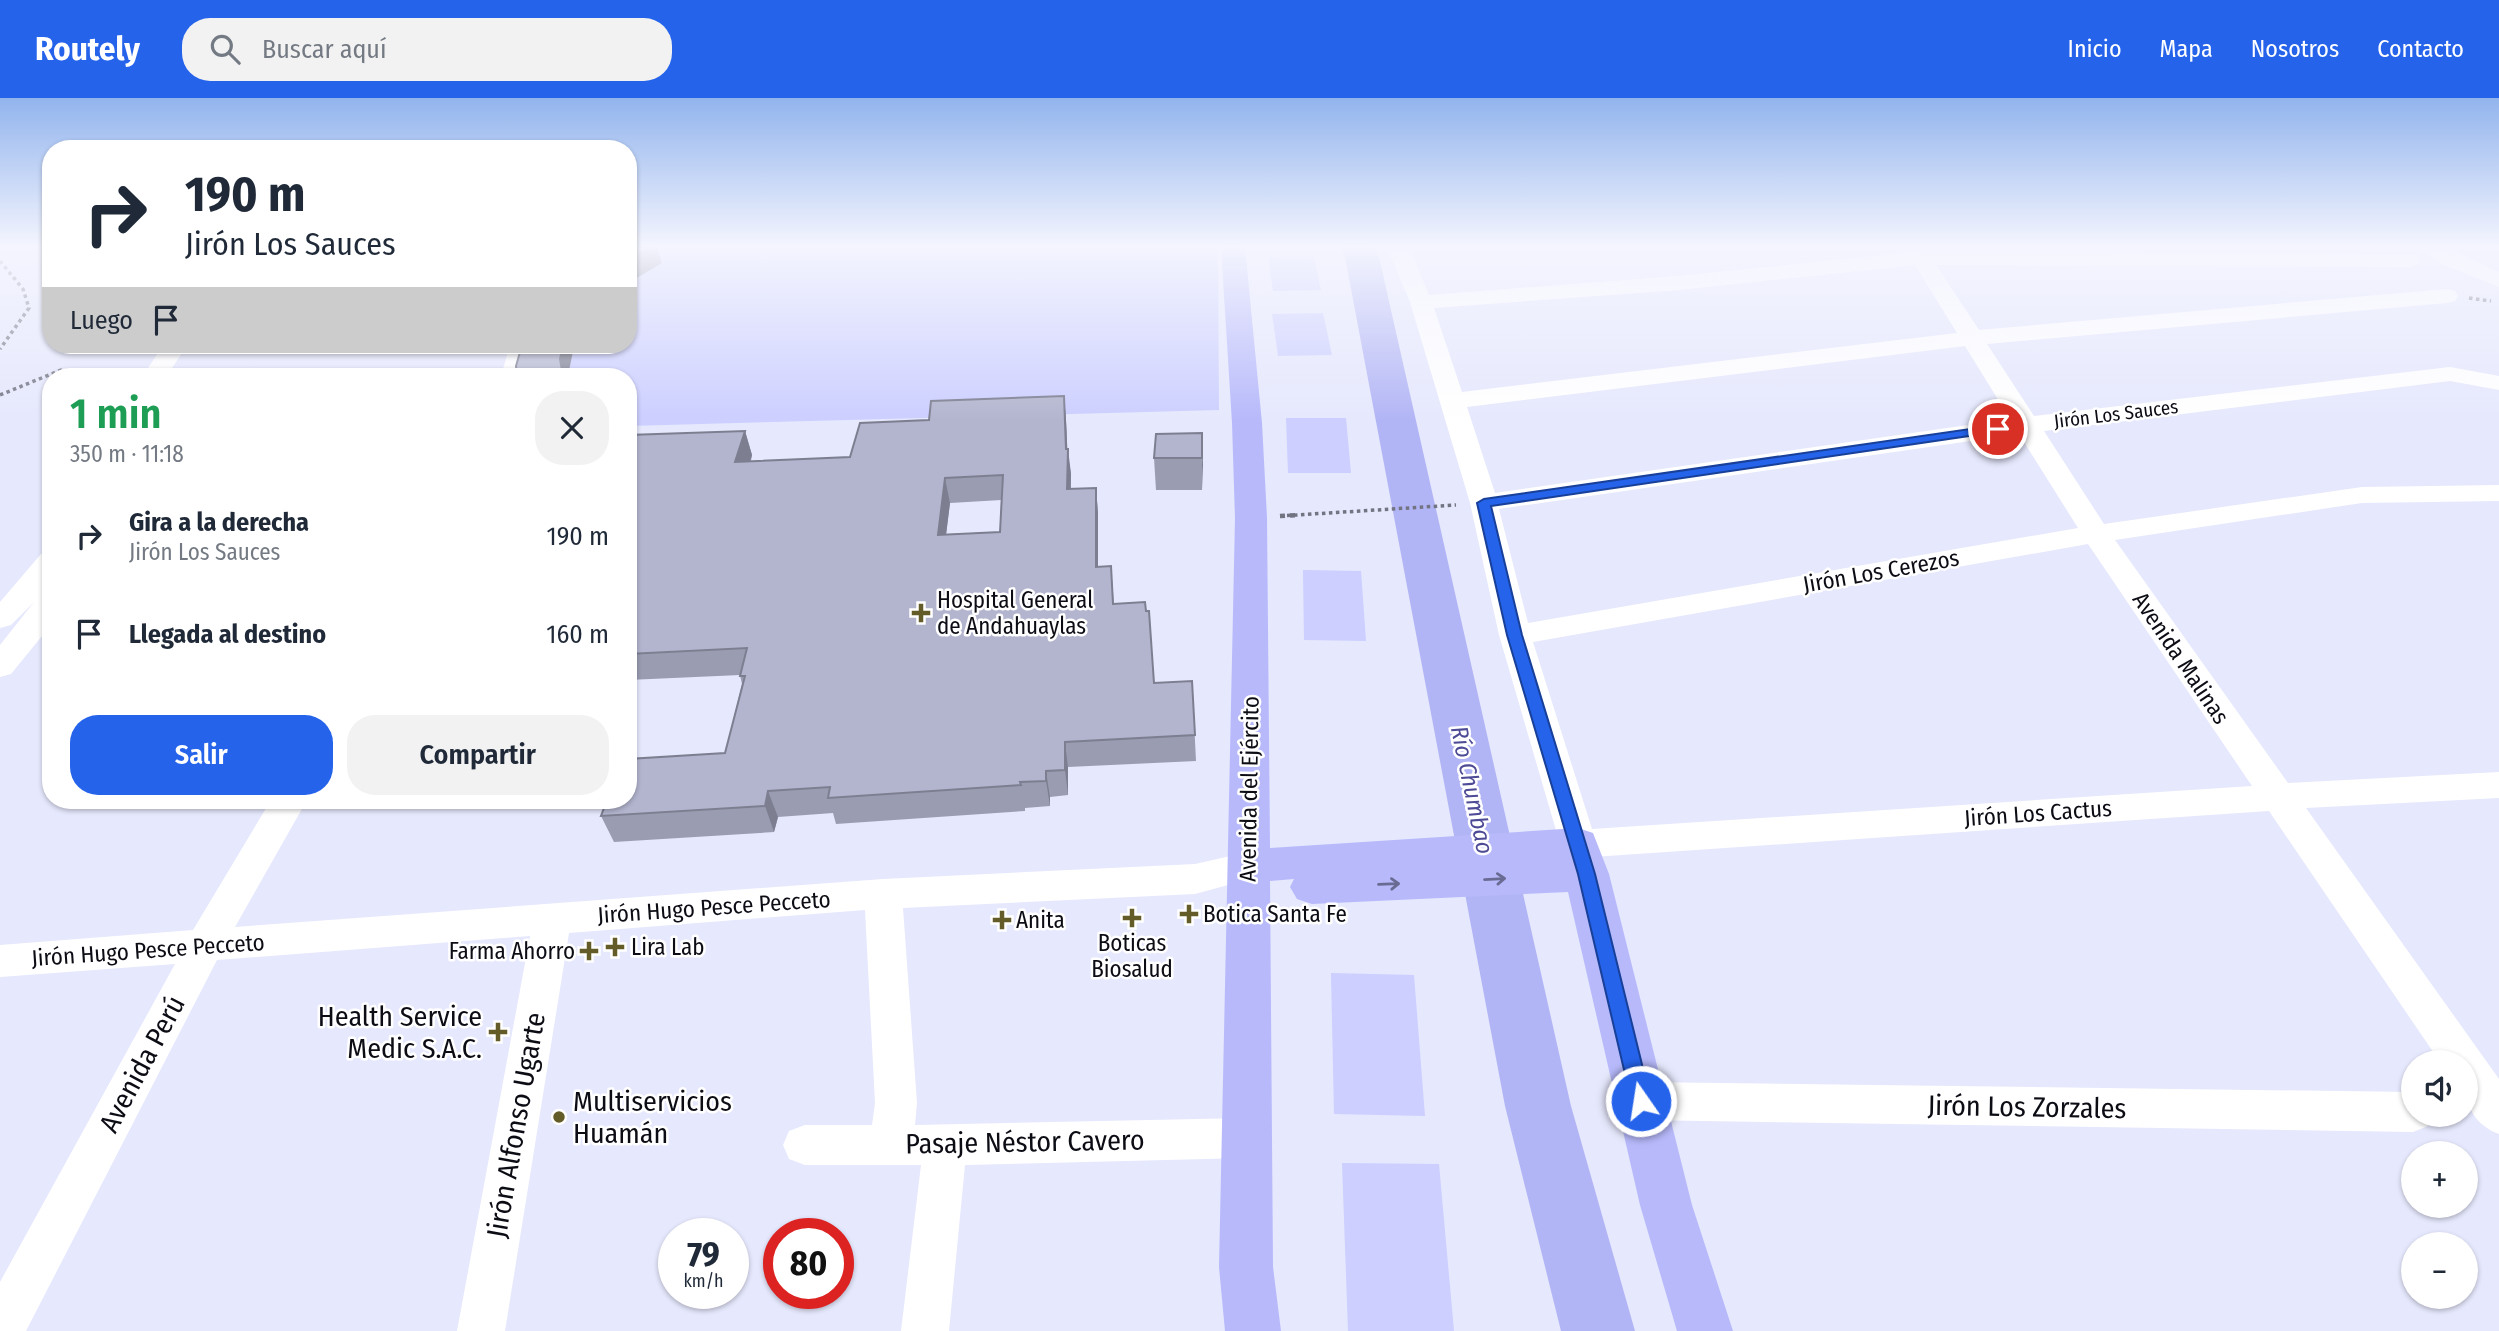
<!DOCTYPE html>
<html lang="es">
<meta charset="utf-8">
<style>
:root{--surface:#fff;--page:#f2f2f3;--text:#1f2937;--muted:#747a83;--accent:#2563eb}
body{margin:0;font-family:"Fira Sans Condensed",sans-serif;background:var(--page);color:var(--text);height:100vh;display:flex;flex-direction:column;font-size:26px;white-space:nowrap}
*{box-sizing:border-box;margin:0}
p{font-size:23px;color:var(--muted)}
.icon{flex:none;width:38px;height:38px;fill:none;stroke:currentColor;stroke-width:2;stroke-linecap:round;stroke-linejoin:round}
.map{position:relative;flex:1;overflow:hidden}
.panel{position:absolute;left:42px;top:270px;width:595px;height:441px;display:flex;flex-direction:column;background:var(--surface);border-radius:28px;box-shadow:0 2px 5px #0004}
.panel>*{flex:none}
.banner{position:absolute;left:42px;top:42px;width:595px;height:214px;border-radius:28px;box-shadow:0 2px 5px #0004;background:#fff;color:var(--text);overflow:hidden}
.tools{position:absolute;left:2401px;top:952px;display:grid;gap:14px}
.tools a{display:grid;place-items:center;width:77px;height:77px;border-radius:50%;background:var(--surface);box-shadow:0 2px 5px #0004;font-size:35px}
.speed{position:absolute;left:658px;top:1120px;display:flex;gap:14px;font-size:35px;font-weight:700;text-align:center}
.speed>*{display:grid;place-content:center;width:91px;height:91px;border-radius:50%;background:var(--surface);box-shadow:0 2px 5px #0004;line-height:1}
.speed small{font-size:18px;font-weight:400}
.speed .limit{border:10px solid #d22;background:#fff;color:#111}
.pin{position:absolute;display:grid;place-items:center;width:60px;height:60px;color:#fff;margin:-30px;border:4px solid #fff;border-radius:50%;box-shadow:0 2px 7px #0007}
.me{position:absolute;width:77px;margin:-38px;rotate:347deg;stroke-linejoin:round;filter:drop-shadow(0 0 5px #0008)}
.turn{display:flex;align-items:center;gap:24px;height:147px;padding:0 28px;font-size:32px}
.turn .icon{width:91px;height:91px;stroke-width:2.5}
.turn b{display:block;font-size:49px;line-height:60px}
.then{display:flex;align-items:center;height:66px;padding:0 28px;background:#0003;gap:14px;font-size:26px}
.round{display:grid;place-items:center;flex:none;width:74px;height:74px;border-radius:28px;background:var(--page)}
.head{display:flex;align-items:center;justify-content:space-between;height:119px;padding:0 28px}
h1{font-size:42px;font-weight:600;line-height:52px;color:#1e9e55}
.cta{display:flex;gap:14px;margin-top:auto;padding:14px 28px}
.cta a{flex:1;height:80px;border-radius:28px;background:var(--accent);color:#fff;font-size:28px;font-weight:600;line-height:80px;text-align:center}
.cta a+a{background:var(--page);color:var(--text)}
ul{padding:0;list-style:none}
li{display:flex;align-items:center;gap:21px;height:98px;padding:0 28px}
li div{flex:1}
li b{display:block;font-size:26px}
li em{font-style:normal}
header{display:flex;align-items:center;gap:42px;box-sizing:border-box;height:98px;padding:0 35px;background:var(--accent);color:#fff}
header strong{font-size:33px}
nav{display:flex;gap:38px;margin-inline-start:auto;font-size:24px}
.search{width:490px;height:63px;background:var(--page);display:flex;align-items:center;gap:18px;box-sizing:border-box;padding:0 24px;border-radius:28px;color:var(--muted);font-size:26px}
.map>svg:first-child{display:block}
.green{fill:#cccfff}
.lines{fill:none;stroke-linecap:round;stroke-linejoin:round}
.river{fill:#b2b5f5;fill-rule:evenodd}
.path-far1{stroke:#727482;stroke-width:3.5;stroke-dasharray:3.5 3.5;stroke-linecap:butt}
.path{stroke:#727482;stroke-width:4.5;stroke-dasharray:5 5;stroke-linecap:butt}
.minor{fill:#fff;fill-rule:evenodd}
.highway{fill:#b7b9fb;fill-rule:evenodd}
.wall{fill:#9a9cb2;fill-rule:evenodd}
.shaded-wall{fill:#7d7f91}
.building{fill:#b3b5cf;stroke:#7d7f91;stroke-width:2;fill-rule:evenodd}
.oneway{stroke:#6a6b93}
.route{fill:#2563eb;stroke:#184099;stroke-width:2}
.poi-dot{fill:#635c29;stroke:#fff;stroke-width:2.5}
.labels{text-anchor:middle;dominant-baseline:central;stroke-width:5;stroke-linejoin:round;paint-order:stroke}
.far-street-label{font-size:19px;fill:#0b0c14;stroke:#fff}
.street-label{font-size:23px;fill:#0b0c14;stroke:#fff}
.poi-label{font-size:23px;fill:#0b0c14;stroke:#fff;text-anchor:start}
.water-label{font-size:24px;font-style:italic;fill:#4d4a96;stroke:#fff}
.near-poi-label{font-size:28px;fill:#0b0c14;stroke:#fff;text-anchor:end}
.near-street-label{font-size:28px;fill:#0b0c14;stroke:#fff}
</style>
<header>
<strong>Routely</strong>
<div class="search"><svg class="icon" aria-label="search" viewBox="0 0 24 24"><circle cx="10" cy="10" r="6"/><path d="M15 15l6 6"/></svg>Buscar aquí</div>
<nav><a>Inicio</a><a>Mapa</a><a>Nosotros</a><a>Contacto</a></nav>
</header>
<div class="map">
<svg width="2499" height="1233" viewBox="0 0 2499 1233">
<rect width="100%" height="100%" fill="#e6e8fd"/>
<path class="green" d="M628,149H1218L1219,312L628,328V278H527L537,247H628Z
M1314,158L1321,192L1273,193L1268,159Z
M1323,215L1332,257L1278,258L1272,216Z
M1286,320H1346L1351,375H1288Z
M1303,472L1361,473L1366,543L1304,542Z
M1331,875L1414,877L1425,1018L1334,1016Z
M1342,1065L1439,1066L1454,1233H1348Z"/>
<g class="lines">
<path class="river" d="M1341,149H1374L1379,159L1571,1008L1635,1233H1561L1505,1008L1345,159Z"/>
<path class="path-far1" d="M0,163L23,191L29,210L0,251
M2469,200L2491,203
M93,278H128
M0,297L61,272L82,274L81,278
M1280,418L1456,407"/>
<path class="path" d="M1280,418L1299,417"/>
<path class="minor" d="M1387,149H1409L1429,197L1678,178L1905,155L1900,149H1923L1927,153L2417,157L2420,162L2417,167L2409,169L1936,167L1979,232L2447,191L2455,193L2458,198L2455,203L2447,205L1987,246L2034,318L2450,269L2499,278V292L2450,283L2044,333L2104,426L2362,389L2499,387V403L2362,405L2115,442L2288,685L2499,674V700L2306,710L2499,981V1036C2464,1022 2466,997 2466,964H2440L2269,713L1578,760L1565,756L1560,746L1499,537L1470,405L1410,204ZM1915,167L1957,235L1462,294L1434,210L1678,192ZM1965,248L2010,321L1495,395L1467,309ZM2019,336L2078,430L1528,525L1499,411ZM2088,446L2252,688L1592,731L1533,544Z
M2418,149H2445L2499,174V189L2442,166Z
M163,247H187L167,278H143Z
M510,247H534L525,278H501Z
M51,453V482L42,494L51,491V527L11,576L0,579V547L34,504L11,527L0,530V504L41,456Z
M271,702H307L235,829L883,781L1195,766L1248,754L1261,758L1267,768L1261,778L1195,796L903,810L917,1005L915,1027L1246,1020L1262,1026L1268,1040L1262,1054L1246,1060L965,1067L949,1233H901L921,1067H805L789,1061L783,1047L789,1033L805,1027H872L875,1005L865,812L569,835L505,1233H457L530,838L217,862L26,1233H0V1184L175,866L0,879V847L193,832Z
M1641,984L2413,994V1017H2433L2428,1028L2413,1034L1641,1022L1626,1017L1620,1003L1626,989Z"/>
<path class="highway" d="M1221,149H1245L1262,325L1267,420L1270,750L1578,730L1593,735L1609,776L1692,1107L1733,1233H1677L1640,1107L1568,794L1312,806L1297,801L1290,789L1294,781L1270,783L1273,1169L1281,1233H1225L1219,1169L1235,420L1232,325Z"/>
</g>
<path class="wall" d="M1064,298L1066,322L1067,351L1071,376V391L1096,390L1098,415V469L1111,468L1114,506L1154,585L1192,583L1196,663L1068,669V697L1050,699V708L1025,710V713L836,726L833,715L778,719L774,734L614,744L601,718L725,655L742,586L740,577L628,582V337L745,333L752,357L751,363L850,359L929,322ZM1001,402L1000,434L946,436L950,405Z
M1202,335V392H1156L1154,360Z"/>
<path class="shaded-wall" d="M649,149H657L662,165L628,185V162Z
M563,247H576L573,253L568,278H563L560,261Z
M1064,298L1066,322L1068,365V351L1071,376L1070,416L1067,391Z
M745,333L752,357L742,388L735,364Z
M1202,335L1203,367L1202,392Z
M945,380L950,405L943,462L938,437Z
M1096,390L1098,415V494L1096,469Z
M1065,644L1068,669V697L1065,672Z
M1046,673L1050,699V708L1046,683Z
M768,693L778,719L774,734L765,708Z"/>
<path class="building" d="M628,149H649L628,162Z
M522,247H563L560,261L563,278H517L516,268Z
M1064,298L1066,351H1068L1067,391L1096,390V469L1111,468L1113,506L1145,504L1146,513H1149L1154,585L1192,583L1195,637L1065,644V672L1046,673V683L1020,684L1021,687L828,700L830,689L768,693L765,708L601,718L607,702H628V661L725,655L745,578H740L747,550L628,556V337L745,333L735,364L850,359L860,325L929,322L931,303ZM1003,377L1000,434L938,437L945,380Z
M1202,335V360H1154L1156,336Z"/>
<defs><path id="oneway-shaft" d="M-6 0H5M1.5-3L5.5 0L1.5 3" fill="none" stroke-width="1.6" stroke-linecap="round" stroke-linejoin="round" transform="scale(1.75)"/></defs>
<g class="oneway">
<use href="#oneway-shaft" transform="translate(1495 781) rotate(-3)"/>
<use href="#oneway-shaft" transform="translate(1389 786) rotate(-2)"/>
</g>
<linearGradient id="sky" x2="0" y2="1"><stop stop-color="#92b4ed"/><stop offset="0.46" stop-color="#f4f5fe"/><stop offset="1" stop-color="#f4f5fe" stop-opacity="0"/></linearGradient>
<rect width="2499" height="322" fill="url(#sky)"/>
<path class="route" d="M1998,327L2005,331L2003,333L1491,408L1522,537L1595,776L1651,1003L1648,1010L1641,1013L1633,1010L1578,776L1507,537L1477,405L1484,401Z"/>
<g class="poi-dot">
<path d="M917.5 504.5h7v7h7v7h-7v7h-7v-7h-7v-7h7z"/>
<path d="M1185.5 805.5h7v7h7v7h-7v7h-7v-7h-7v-7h7z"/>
<path d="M1128.5 809.5h7v7h7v7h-7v7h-7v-7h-7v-7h7z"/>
<path d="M998.5 811.5h7v7h7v7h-7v7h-7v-7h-7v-7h7z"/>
<path d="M611.5 838.5h7v7h7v7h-7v7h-7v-7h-7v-7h7z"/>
<path d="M585.5 842.5h7v7h7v7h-7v7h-7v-7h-7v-7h7z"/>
<path d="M494.5 923.5h7v7h7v7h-7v7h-7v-7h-7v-7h7z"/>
<circle cx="559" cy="1019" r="7"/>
</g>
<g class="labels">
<g class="far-street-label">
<text transform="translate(2116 316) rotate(-7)">Jirón Los Sauces</text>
</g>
<g class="street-label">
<text transform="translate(1881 473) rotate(-10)">Jirón Los Cerezos</text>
<text transform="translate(2181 560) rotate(56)">Avenida Malinas</text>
<text transform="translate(1249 691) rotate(-89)">Avenida del Ejército</text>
<text transform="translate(2038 715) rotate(-4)">Jirón Los Cactus</text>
<text transform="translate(714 809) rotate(-4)">Jirón Hugo Pesce Pecceto</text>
<text transform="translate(148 852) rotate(-4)">Jirón Hugo Pesce Pecceto</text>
</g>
<g class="poi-label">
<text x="937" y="502">Hospital General<tspan x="937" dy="26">de Andahuaylas</tspan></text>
<text x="1203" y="816">Botica Santa Fe</text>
<text x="1016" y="822">Anita</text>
<text x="1132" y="845" text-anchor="middle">Boticas<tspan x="1132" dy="26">Biosalud</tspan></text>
<text x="631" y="849">Lira Lab</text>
<text x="575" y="853" text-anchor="end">Farma Ahorro</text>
</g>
<g class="water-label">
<text transform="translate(1472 692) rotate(78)">Río Chumbao</text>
</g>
<g class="near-poi-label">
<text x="482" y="918">Health Service<tspan x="482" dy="32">Medic S.A.C.</tspan></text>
<text x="573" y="1003" text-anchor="start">Multiservicios<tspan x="573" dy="32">Huamán</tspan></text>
</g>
<g class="near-street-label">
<text transform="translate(142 966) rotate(-62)">Avenida Perú</text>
<text transform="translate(2027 1009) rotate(1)">Jirón Los Zorzales</text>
<text transform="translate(516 1027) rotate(-80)">Jirón Alfonso Ugarte</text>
<text transform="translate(1025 1044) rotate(-1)">Pasaje Néstor Cavero</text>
</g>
</g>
</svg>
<div class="tools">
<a><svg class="icon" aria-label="sound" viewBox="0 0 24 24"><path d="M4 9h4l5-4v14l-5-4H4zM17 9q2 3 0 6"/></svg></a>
<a>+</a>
<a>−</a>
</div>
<div class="speed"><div>79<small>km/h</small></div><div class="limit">80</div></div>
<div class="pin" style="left:1998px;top:331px;background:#d93025"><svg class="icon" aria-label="arrive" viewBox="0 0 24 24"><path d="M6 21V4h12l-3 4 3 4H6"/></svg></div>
<svg class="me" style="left:1641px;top:1003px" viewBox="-20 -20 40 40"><circle r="17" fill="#2563eb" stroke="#fff" stroke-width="3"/><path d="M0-11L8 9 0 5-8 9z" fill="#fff"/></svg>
<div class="banner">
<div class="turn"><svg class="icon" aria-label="right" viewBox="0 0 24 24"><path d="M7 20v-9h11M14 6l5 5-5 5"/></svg><div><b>190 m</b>Jirón Los Sauces</div></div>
<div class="then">Luego<svg class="icon" aria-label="arrive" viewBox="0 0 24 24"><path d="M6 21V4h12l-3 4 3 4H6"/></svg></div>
</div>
<section class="panel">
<div class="head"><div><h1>1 min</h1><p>350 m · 11:18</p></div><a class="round"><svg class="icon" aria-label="close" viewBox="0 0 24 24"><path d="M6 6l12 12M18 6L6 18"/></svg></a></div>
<ul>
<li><svg class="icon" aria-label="right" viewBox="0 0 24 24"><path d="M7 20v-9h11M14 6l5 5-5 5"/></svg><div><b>Gira a la derecha</b><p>Jirón Los Sauces</p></div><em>190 m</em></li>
<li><svg class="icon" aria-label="arrive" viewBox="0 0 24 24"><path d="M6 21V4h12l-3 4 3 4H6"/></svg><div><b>Llegada al destino</b></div><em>160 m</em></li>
</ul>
<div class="cta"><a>Salir</a><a>Compartir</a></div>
</section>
</div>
